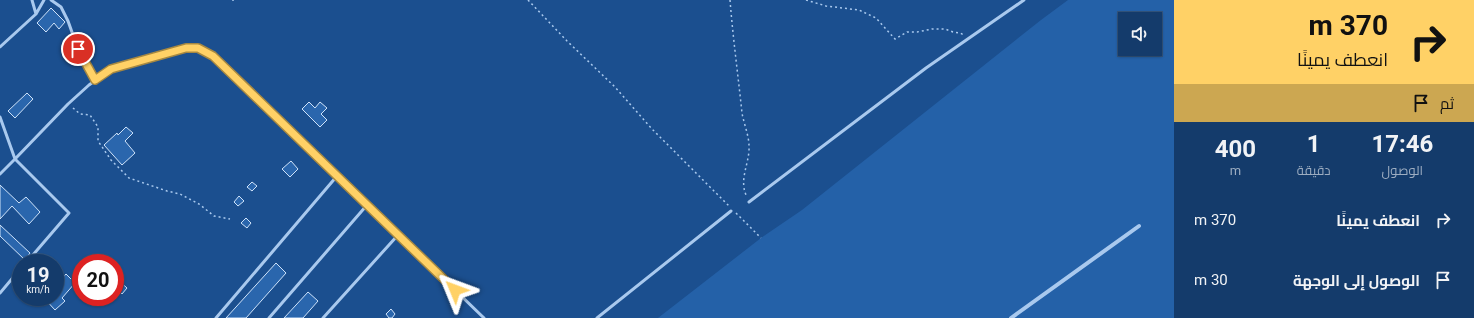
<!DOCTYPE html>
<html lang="ar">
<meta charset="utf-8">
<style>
:root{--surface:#143b6b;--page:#214673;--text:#f1f3f6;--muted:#9dadc1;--line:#33557e}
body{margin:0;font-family:Roboto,Cairo,sans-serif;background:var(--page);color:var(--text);direction:rtl;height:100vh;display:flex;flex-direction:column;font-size:15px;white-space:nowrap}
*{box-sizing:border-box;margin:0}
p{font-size:13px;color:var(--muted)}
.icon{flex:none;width:22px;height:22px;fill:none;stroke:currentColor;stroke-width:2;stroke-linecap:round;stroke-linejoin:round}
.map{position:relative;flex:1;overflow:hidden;direction:ltr}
.side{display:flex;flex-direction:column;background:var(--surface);width:300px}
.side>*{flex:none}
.banner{background:#ffd166;color:#111;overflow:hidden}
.tools{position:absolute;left:1118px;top:12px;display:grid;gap:8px}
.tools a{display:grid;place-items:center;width:44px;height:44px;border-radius:0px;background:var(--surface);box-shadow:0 1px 3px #0004,0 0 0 1px var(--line);font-size:20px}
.speed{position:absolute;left:12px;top:254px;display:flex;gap:8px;font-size:20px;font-weight:700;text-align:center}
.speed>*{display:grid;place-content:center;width:52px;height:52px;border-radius:50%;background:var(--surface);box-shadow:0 1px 3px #0004,0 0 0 1px var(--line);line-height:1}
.speed small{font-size:10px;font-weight:400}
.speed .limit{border:6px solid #d22;background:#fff;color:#111}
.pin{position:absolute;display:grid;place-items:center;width:34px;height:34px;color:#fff;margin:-17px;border:2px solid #fff;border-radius:50%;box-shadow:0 1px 4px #0007}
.me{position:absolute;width:44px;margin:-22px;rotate:314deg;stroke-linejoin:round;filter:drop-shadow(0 0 3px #0008)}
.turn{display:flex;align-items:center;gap:14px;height:84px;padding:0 20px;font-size:18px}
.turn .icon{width:52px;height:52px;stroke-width:2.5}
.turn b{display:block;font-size:28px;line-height:34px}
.then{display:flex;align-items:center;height:38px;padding:0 20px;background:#0003;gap:8px;font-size:15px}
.eta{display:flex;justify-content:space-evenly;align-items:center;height:68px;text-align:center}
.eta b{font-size:24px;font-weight:700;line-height:28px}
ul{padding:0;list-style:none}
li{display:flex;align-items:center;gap:12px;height:60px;padding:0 20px}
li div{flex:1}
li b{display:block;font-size:15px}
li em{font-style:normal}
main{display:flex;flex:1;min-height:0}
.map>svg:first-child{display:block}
.green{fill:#2461a8;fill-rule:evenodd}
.building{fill:#2a66ad;stroke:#cfe3fa}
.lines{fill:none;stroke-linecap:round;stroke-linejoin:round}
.path{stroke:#a9c9ee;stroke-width:1.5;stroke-dasharray:2 3;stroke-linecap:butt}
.lane{stroke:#a9c9ee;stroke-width:3}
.street{stroke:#a9c9ee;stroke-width:4}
.route-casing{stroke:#a68842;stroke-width:10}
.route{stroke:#ffd166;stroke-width:7}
</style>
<main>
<section class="side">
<div class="banner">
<div class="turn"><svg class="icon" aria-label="right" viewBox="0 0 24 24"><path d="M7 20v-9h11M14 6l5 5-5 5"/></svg><div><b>370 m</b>انعطف يمينًا</div></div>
<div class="then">ثم<svg class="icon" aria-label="arrive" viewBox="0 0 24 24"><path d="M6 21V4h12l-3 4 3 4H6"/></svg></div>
</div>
<div class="eta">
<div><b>17:46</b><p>الوصول</p></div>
<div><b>1</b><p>دقيقة</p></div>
<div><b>400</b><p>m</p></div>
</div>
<ul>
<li><svg class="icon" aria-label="right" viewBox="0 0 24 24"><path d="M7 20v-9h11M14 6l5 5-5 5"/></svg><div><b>انعطف يمينًا</b></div><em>370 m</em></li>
<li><svg class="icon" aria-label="arrive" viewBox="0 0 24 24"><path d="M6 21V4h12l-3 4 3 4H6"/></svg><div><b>الوصول إلى الوجهة</b></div><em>30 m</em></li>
</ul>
</section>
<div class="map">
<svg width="1174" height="318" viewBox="0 0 1174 318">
<rect width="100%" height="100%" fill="#1b4f8f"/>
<path class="green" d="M1068,0H1174V318H658L761,238L802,210L1041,20ZM1125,19H1155V49H1125Z"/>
<path class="building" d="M51,8L65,22L59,29L54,23L46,32L37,23Z
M27,93L33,99L15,118L8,111Z
M309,102L315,108L320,102L327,108L321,114L327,120L320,127L302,109Z
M126,127L133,133L125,141L135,153L122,165L104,145L117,133L118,135Z
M291,161L298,169L290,177L282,169Z
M252,182L257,186L252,191L247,187Z
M0,185L19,203L26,197L40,212L29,224L12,206L0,219Z
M239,196L244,201L238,206L234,202Z
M246,218L251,223L247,228L241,223Z
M0,225L30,253L25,260L0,236Z
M276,263L286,273L246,318H226Z
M66,274L75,283L62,298L65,301L55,310L43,297H55V286Z
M115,277L127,288L122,294L115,287Z
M308,292L318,301L303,318H284Z
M391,309L395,314L392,318H389L386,314Z"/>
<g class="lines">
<path class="path" d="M232,0H234
M528,0L567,41L615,87L652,129L729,206
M730,0C733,38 738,75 742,113C744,124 749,136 749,146C750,163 738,180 747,197
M806,0L826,6L859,10L876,18L895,39L907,32H917L932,29H945L953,32L960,33L964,35
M73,108L80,114L90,115L98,127V141L111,160L129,178L167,191L180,194L199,204L214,216L230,219
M736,213L761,238"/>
<path class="lane" d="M32,0L36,14
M51,0L61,7L68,21L78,49L95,80
M0,47L36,14L44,0
M0,117L15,159L68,104L89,85L111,69L186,48H198L213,56L484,318
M0,174L15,159L69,213L26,263
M749,202L926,68L1024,0
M0,293L21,268
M216,318L337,176
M269,318L367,205
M323,318L398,235
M597,318L731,211"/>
<path class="street" d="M1011,318L1139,226"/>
</g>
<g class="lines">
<defs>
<path id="route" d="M78,49L95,80L111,69L186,48H198L213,56L455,290"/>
</defs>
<use href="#route" class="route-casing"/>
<use href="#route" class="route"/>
</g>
</svg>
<div class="tools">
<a><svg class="icon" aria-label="sound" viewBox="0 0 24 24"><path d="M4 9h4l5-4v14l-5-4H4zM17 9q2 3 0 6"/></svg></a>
</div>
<div class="speed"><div>19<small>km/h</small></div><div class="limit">20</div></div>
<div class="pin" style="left:78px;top:49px;background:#d93025"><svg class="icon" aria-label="arrive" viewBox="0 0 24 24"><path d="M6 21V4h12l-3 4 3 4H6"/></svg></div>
<svg class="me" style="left:455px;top:290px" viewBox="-20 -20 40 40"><path d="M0-17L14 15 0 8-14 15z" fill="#ffd166" stroke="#fff" stroke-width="4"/></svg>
</div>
</main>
